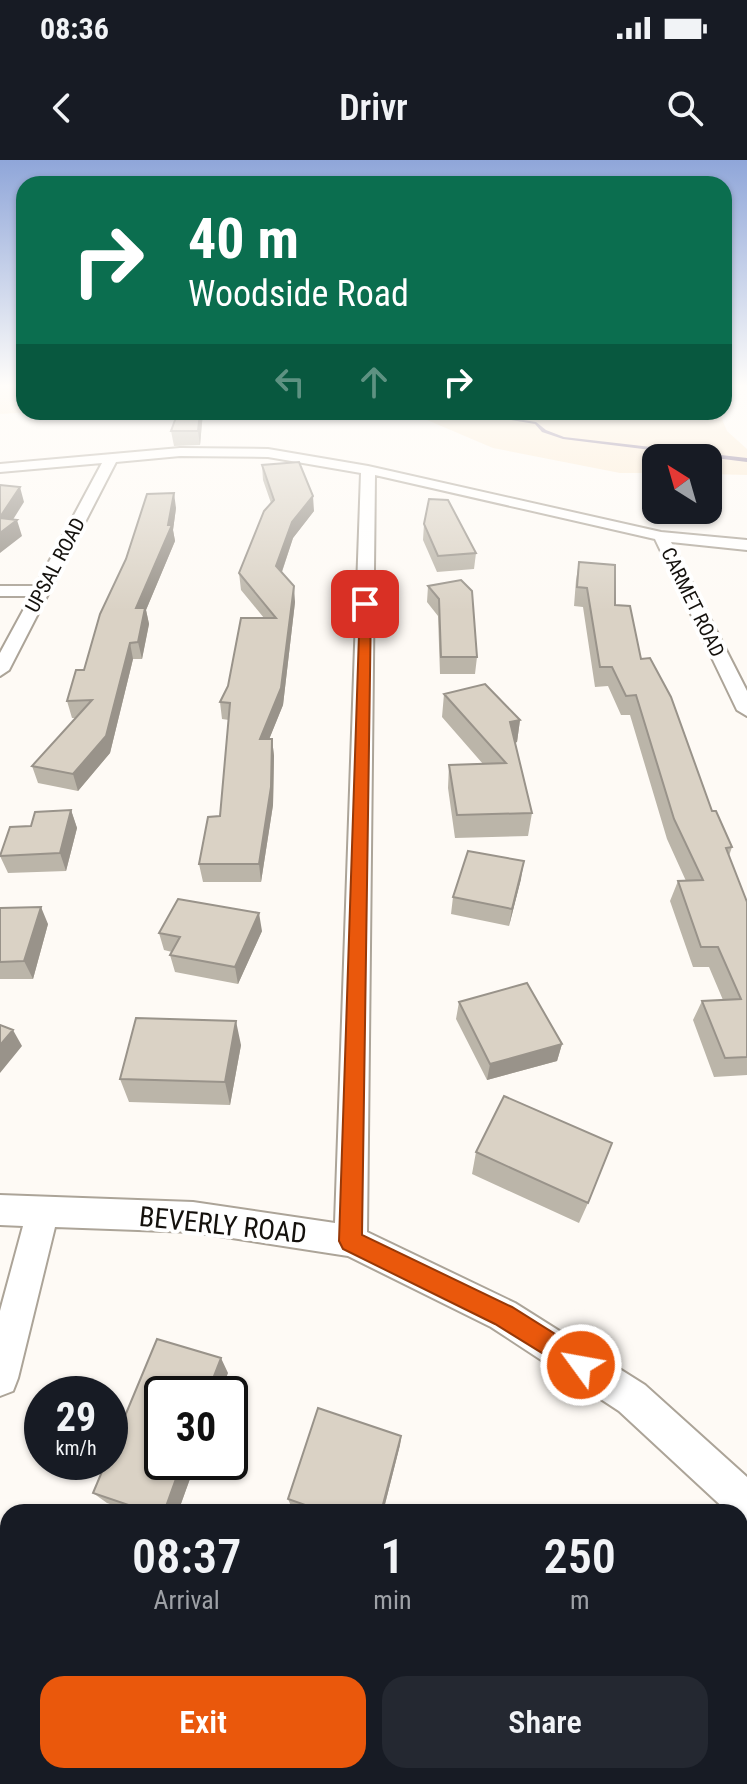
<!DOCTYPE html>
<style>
:root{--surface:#171b24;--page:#242831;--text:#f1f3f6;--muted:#9ea1a6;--accent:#ea580c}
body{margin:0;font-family:"Roboto Condensed",sans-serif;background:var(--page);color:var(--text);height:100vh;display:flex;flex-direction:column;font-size:30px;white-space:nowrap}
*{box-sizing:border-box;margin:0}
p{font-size:26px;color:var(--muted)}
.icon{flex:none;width:44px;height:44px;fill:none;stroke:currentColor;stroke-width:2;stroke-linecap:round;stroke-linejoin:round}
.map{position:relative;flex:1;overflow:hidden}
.details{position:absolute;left:0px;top:1344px;width:748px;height:280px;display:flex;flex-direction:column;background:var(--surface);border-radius:24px 24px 0 0;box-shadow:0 2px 6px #0004}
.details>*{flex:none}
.hud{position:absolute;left:16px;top:16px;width:716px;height:244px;border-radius:24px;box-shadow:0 2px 6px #0004;background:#0b6e4f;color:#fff;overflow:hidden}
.needle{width:52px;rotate:323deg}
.controls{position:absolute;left:642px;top:284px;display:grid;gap:16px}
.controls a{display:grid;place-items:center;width:80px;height:80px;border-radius:16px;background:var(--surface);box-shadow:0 2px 6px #0004;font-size:40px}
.speed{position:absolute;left:24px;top:1216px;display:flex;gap:16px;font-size:40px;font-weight:700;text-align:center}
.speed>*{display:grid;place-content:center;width:104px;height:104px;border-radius:50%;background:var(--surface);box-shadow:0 2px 6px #0004;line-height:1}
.speed small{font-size:20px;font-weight:400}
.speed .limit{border:4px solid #111;border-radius:12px;background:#fff;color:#111}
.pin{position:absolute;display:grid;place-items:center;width:68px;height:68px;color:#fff;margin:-34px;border-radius:16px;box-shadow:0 4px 12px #0006}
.me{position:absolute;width:88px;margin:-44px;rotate:302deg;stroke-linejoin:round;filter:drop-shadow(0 0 6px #0008)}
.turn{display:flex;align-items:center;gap:28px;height:168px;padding:0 40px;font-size:36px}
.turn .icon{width:104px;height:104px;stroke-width:2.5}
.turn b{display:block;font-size:56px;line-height:68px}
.lanes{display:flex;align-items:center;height:76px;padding:0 40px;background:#0003;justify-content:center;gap:40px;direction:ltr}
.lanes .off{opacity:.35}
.eta{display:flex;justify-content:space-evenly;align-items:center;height:136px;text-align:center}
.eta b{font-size:48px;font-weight:600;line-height:56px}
.button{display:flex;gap:16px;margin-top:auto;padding:16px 40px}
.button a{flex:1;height:92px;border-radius:24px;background:var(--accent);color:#fff;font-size:32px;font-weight:600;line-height:92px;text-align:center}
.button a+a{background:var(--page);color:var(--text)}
.status{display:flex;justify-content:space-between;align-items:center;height:56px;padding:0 40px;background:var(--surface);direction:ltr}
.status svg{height:22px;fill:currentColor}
header{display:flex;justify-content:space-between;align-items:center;height:104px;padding:0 40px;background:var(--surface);font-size:36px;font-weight:600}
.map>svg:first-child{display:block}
.green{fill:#fbe9cf}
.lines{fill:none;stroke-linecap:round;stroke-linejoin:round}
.stream{fill:#7c6b8c;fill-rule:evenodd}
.minor-casing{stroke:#aca498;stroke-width:4}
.minor{fill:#fff;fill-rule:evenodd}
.wall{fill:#bbb5a9}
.shaded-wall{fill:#99938a}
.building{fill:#dad2c5;stroke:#99938a;stroke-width:2}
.route{fill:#ea580c;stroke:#983908;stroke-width:2}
.labels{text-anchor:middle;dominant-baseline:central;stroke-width:8;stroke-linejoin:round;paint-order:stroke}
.far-street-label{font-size:20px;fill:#14110d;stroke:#fff}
.near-street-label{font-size:28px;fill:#14110d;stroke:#fff}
</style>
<div class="status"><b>08:36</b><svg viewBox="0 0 49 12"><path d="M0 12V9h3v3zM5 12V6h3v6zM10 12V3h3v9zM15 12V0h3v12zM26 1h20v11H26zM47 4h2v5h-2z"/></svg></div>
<header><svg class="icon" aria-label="back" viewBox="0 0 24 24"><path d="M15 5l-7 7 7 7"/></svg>Drivr<svg class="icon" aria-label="search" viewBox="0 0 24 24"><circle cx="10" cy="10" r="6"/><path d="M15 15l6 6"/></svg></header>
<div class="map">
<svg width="747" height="1624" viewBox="0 0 747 1624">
<rect width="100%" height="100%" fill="#fefaf5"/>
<path class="green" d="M0,224H24V252H35L0,254Z
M331,252H719L727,271L747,289V315L708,314V298H656V313H620L493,288L420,257Z"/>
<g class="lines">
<path class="stream" d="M463,252H474L536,262L546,270L564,277L747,298V302L563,279L542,272L535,264Z"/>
<defs>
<path id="minor" d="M180,288L268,289L368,306L661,372L747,380V390L671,382L747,531V556L737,550L655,379L375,315L367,1072L515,1143L645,1225L747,1317V1363L740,1360V1352H728L619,1251L491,1167L348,1096L193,1072L55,1067L18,1218L13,1231L0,1236V1151L23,1066L0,1065V1035L193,1042L335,1063L361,313L268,297L180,296L116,302L9,510L0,516V493L31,436H0V426H36L102,303L0,312V304Z"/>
</defs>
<use href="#minor" class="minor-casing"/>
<use href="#minor" class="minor"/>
</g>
<path class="wall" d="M178,252H203L200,285L174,286L171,271Z
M262,305L314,351L293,378L282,412L295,442L283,545L269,579H272L274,596L273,645L261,722H203L199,704L220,656L229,560L222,559L220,542L264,458L241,430L239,413L271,343L263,320Z
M176,348L173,370L175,381L146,450L149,464L142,499H133L110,593L78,631L38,623L32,606L76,558H72L67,541Z
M424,364L476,393L474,409L437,412L423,380Z
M579,402L615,445L641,499L712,651L732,687L729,696L747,742V915L714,917L693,860L702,841L723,840L709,807H693L670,741L678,721H686L667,679L630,555H621L608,526L595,527L583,447L574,446L576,420Z
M461,420L477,497L475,514H440L438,456L427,442L428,426Z
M444,534L520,560L517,582L515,583L532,653L528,676L455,678L448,628L449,605L483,604L442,557Z
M71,650L77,668L66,711L8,713L0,696Z
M521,719L509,766L451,754L453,737Z
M0,748L48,764L33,819H0Z
M262,771L238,824L175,812L170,795L172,792L164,790L159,773Z
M459,842L562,884L557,901L487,920L456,859Z
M241,885L230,945L129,942L120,919Z
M476,992L588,1043L579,1063L472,1014Z
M228,1213L162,1302H196L178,1352H133L107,1343L93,1333Z
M401,1276L400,1285L383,1352H308L291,1346L288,1339Z
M691,1616H740L747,1624H689Z"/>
<path class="shaded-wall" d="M200,252H203L200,285L198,271Z
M20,327L24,342L9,366L17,360L22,376L0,393V357Z
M174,333L176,348L173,370L175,381L146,450L149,464L142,499L138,482L136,448Z
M313,336L314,351L293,378L278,423L276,406L292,362Z
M294,426L295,442L283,545L262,597L260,579Z
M130,483L133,499L110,593L78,631L73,614Z
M520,560L517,582L507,585L510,562Z
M272,579L274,596L273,645L261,722L259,704Z
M71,650L77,668L66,711L60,693Z
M524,701L521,719L509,766L512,749Z
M41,747L48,764L33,819L24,801Z
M259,753L262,771L238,824L235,807Z
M236,861L241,885L230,945L225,922Z
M13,870L22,886L0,913V885Z
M562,884L557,901L487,920L490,904Z
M221,1198L228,1213L220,1234H207Z
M401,1276L400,1285L383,1352H381Z
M182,1302H196L178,1352H164Z"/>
<path class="building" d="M178,252H200L198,271H171Z
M299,302L313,336L292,362L276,406L294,426L281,528L260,579H272L271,627L259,704H199L208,657L220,656L230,543L220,542L228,526L241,458H276L239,413L264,351L274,340L262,305Z
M0,325L20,327L0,357Z
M174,333L168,365H172L136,448H145L138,482L130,483L106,576L73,614L32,606L92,540L67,541L76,510H84L100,454L126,399L147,334Z
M429,339L448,340L476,393L438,396L424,364Z
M0,358L17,360L0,373Z
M579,402L615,405V445L630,446L641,499L650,498L671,537L712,651H716L732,687L726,688L747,742V897L725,898L702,841L741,839L718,787H701L678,721L703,720L674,659L636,535L626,536L612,507H600L587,428L577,427Z
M461,420L472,431L477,497H441L439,439L428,426Z
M485,524L520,560L510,562L532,653L457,655L449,605L506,603L444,534Z
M71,650L60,693L0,696L10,667L31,666L35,652Z
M468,691L524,701L512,749L453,737Z
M178,739L259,753L235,807L170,795L180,777L159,773Z
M41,747L24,801L0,802V748Z
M527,823L562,884L490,904L459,842Z
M136,858L236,861L225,922L120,919Z
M0,865L13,870L0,885Z
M504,936L612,983L588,1043L476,992Z
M157,1179L221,1198L207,1234H162V1302H182L164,1352H149L93,1333L106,1302H110V1292Z
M318,1248L401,1276L381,1352H325L288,1339Z
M740,1602L747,1607V1624H710L712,1616H740Z"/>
<linearGradient id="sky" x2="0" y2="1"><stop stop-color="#8fa6d9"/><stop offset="0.5" stop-color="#fffdfa"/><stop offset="1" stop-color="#fffdfa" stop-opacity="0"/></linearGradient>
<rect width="747" height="451" fill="url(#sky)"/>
<path class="route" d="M365,441L371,444L362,1075L512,1147L590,1196L593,1205L590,1213L581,1217L495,1164L343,1089L339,1081L360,444Z"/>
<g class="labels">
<g class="far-street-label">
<text transform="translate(55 405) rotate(-62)">UPSAL ROAD</text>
<text transform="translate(693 442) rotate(64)">CARMET ROAD</text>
</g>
<g class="near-street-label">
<text transform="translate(223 1065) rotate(6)">BEVERLY ROAD</text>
</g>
</g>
</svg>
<div class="controls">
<a><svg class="needle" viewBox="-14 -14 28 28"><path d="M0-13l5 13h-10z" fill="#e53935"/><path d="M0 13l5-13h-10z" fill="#9ea1a6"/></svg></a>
</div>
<div class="speed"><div>29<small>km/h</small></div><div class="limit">30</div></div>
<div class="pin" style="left:365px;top:444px;background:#d93025"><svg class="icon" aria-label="arrive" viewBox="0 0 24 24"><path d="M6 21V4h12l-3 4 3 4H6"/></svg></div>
<svg class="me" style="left:581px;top:1205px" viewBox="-20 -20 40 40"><circle r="17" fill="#ea580c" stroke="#fff" stroke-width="3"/><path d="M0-11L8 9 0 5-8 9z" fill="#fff"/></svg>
<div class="hud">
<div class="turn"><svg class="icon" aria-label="right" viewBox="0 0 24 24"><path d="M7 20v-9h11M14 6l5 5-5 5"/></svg><div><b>40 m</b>Woodside Road</div></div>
<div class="lanes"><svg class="icon off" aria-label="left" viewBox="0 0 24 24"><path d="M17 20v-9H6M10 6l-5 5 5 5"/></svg><svg class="icon off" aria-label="ahead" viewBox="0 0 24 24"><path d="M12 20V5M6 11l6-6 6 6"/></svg><svg class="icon" aria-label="right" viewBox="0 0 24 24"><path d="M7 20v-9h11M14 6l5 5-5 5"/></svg></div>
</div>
<section class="details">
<div class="eta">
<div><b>08:37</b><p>Arrival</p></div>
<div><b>1</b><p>min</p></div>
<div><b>250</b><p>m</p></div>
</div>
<div class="button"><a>Exit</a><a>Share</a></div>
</section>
</div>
